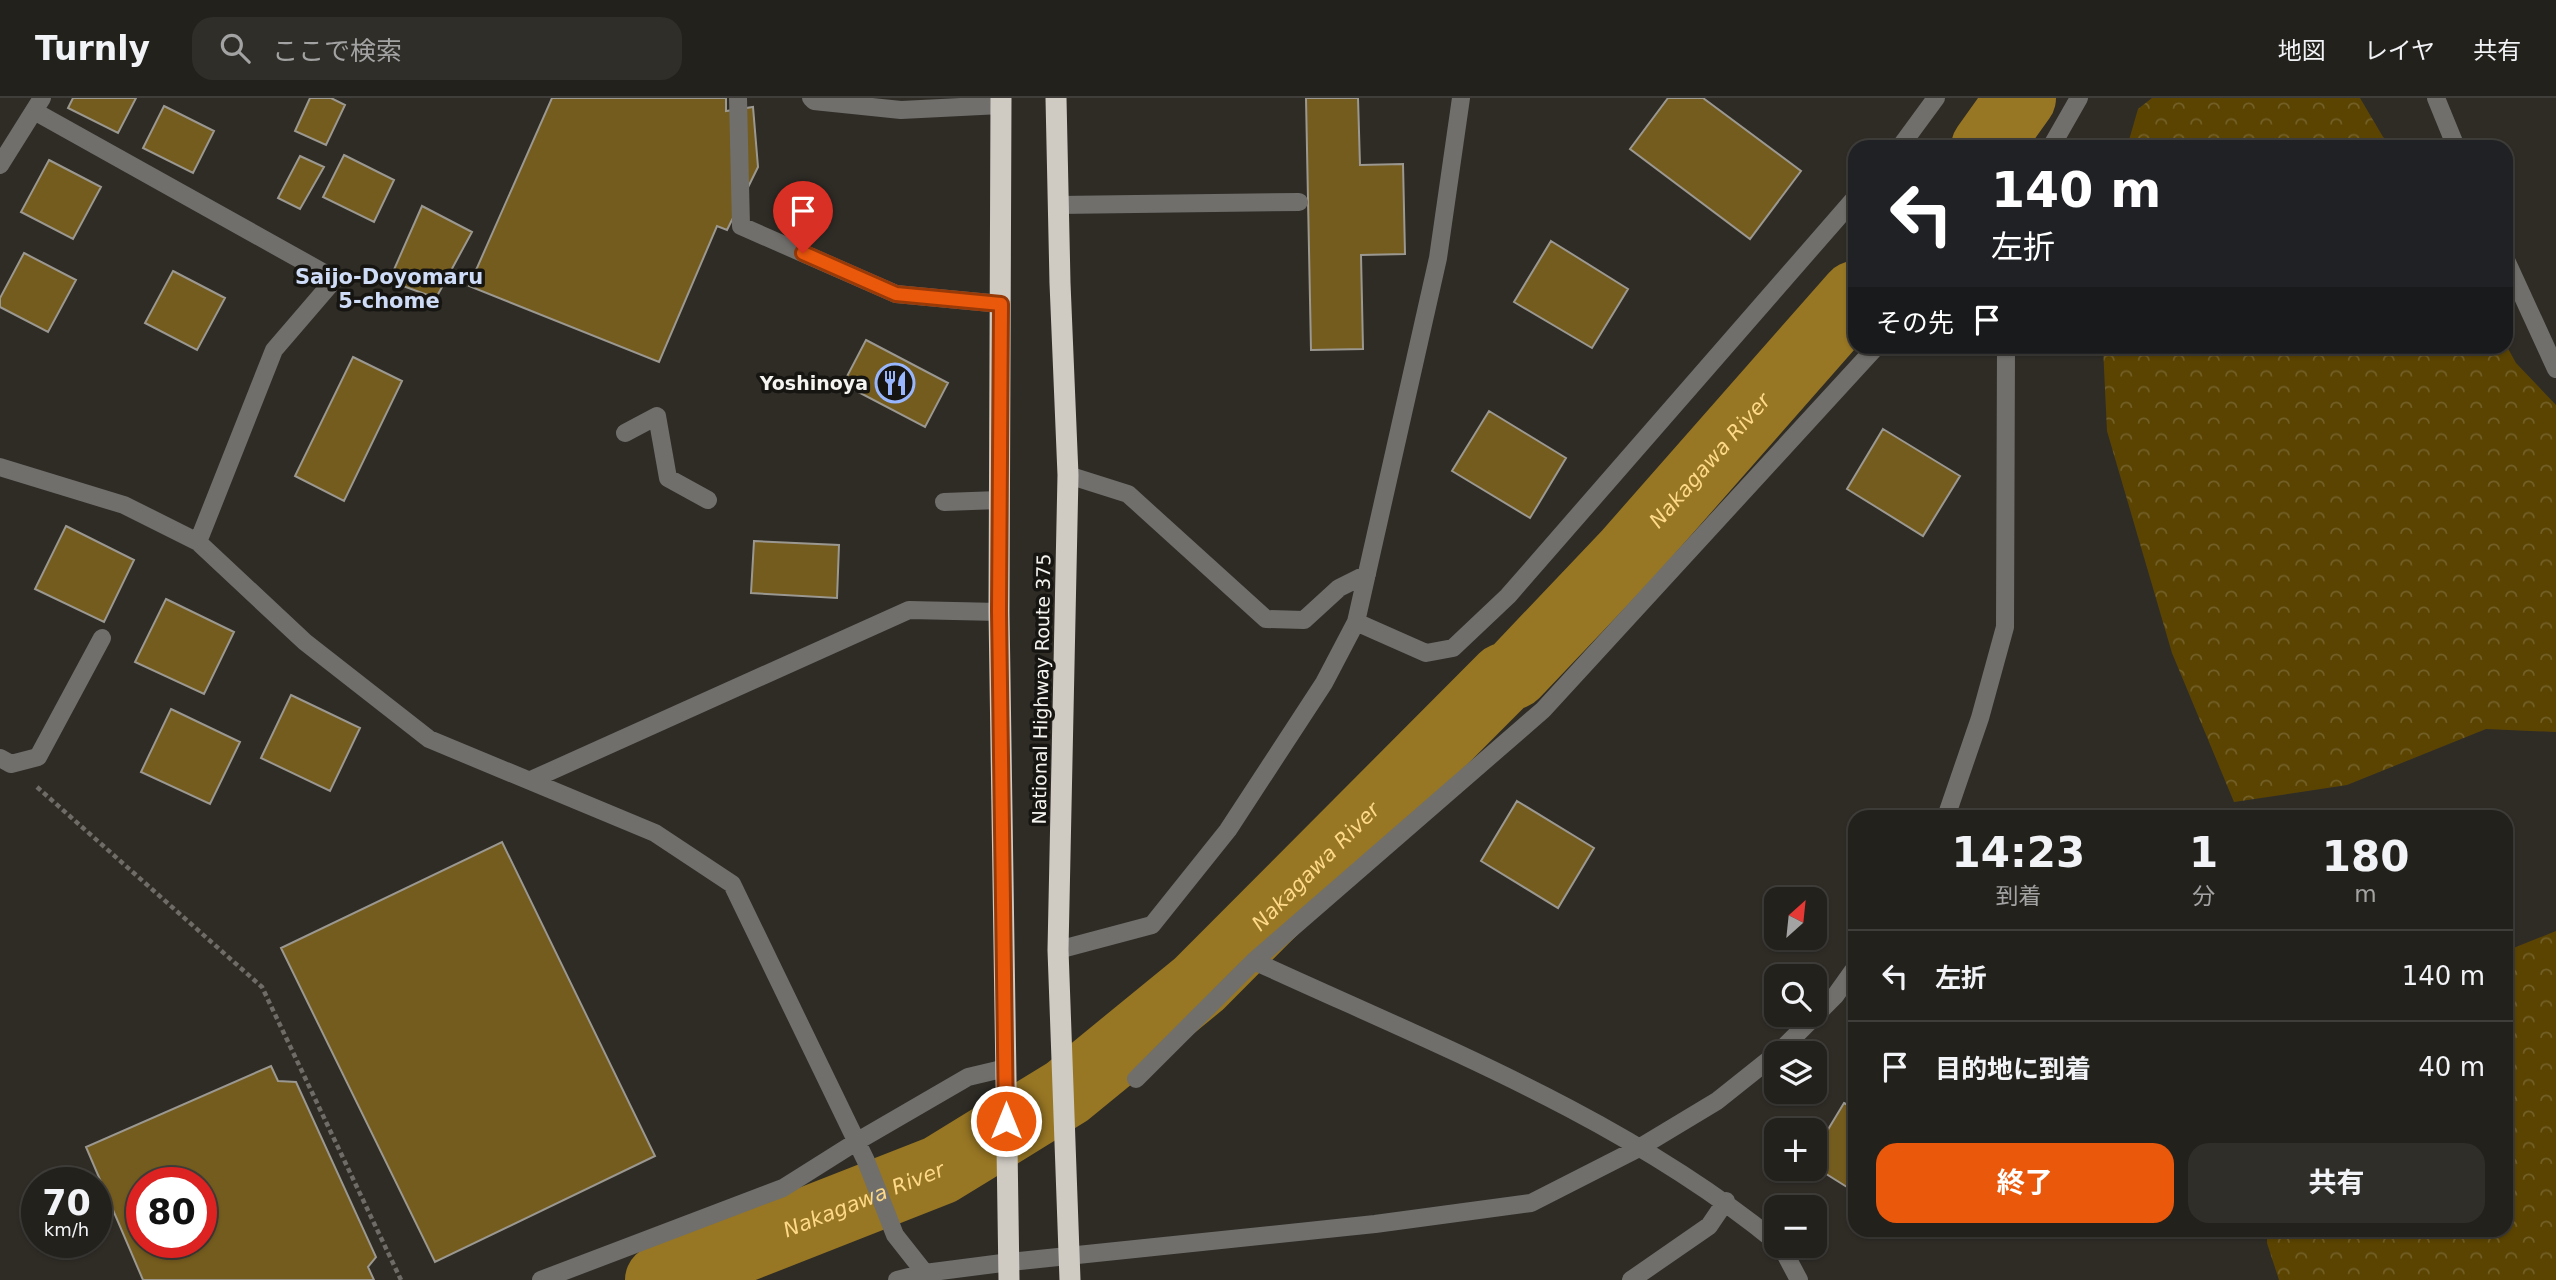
<!DOCTYPE html>
<html lang="ja">
<meta charset="utf-8">
<style>
:root{--surface:#23211c;--page:#2f2e29;--text:#f1f3f6;--muted:#a3a3a3;--line:#403e3b;--accent:#ea580c}
body{margin:0;font-family:"DejaVu Sans","Noto Sans JP",sans-serif;background:var(--page);color:var(--text);height:100vh;display:flex;flex-direction:column;font-size:26px;white-space:nowrap}
*{box-sizing:border-box;margin:0}
p{font-size:23px;color:var(--muted)}
.icon{flex:none;width:38px;height:38px;fill:none;stroke:currentColor;stroke-width:2;stroke-linecap:round;stroke-linejoin:round}
.map{position:relative;flex:1;overflow:hidden}
.drawer{position:absolute;left:1848px;top:712px;width:665px;height:427px;display:flex;flex-direction:column;background:var(--surface);border-radius:21px;box-shadow:0 2px 5px #0004,0 0 0 2px var(--line)}
.drawer>*{flex:none}
.top-card{position:absolute;left:1848px;top:42px;width:665px;height:214px;border-radius:21px;box-shadow:0 2px 5px #0004,0 0 0 2px var(--line);background:#202124;color:#fff;overflow:hidden}
.needle{width:46px;rotate:27deg}
.tools{position:absolute;left:1764px;top:789px;display:grid;gap:14px}
.tools a{display:grid;place-items:center;width:63px;height:63px;border-radius:14px;background:var(--surface);box-shadow:0 2px 5px #0004,0 0 0 2px var(--line);font-size:35px}
.speed{position:absolute;left:21px;top:1069px;display:flex;gap:14px;font-size:35px;font-weight:700;text-align:center}
.speed>*{display:grid;place-content:center;width:91px;height:91px;border-radius:50%;background:var(--surface);box-shadow:0 2px 5px #0004,0 0 0 2px var(--line);line-height:1}
.speed small{font-size:18px;font-weight:400}
.speed .limit{border:10px solid #d22;background:#fff;color:#111}
.pin{position:absolute;display:grid;place-items:center;width:60px;height:60px;color:#fff;margin:-72px -30px;border-radius:50% 50% 50% 0;rotate:-45deg;box-shadow:0 0 7px #0007}
.pin .icon{rotate:45deg}
.me{position:absolute;width:77px;margin:-38px;rotate:0deg;stroke-linejoin:round;filter:drop-shadow(0 0 5px #0008)}
.turn{display:flex;align-items:center;gap:24px;height:147px;padding:0 28px;font-size:32px}
.turn .icon{width:91px;height:91px;stroke-width:2.5}
.turn b{display:block;font-size:49px;line-height:60px}
.then{display:flex;align-items:center;height:66px;padding:0 28px;background:#0003;gap:14px;font-size:26px}
.eta{display:flex;justify-content:space-evenly;align-items:center;height:119px;text-align:center}
.eta b{font-size:42px;font-weight:700;line-height:49px}
.button{display:flex;gap:14px;margin-top:auto;padding:14px 28px}
.button a{flex:1;height:80px;border-radius:21px;background:var(--accent);color:#fff;font-size:28px;font-weight:700;line-height:80px;text-align:center}
.button a+a{background:var(--page);color:var(--text)}
ul{padding:0;list-style:none}
li{display:flex;align-items:center;gap:21px;height:91px;padding:0 28px;border-top:2px solid var(--line)}
li div{flex:1}
li b{display:block;font-size:26px}
li em{font-style:normal}
header{display:flex;align-items:center;gap:42px;box-sizing:border-box;height:98px;padding:0 35px;background:var(--surface);border-bottom:2px solid var(--line)}
header strong{font-size:33px}
nav{display:flex;gap:38px;margin-inline-start:auto;font-size:24px}
.search{width:490px;height:63px;background:var(--page);display:flex;align-items:center;gap:18px;box-sizing:border-box;padding:0 24px;border-radius:21px;color:var(--muted);font-size:26px}
.map>svg:first-child{display:block}
.forest{fill:url(#forest-crowns)}
.lines{fill:none;stroke-linecap:round;stroke-linejoin:round}
.river{stroke:#977624;stroke-width:70}
.building{fill:#745b1e;stroke:#9b9891;stroke-width:2;fill-rule:evenodd}
.path{stroke:#6f6c67;stroke-width:4.5;stroke-dasharray:5 3.5;stroke-linecap:butt}
.minor{stroke:#706f6c;stroke-width:18}
.highway{stroke:#cfcbc3;stroke-width:21}
.route-casing{stroke:#983908;stroke-width:18}
.route{stroke:#ea580c;stroke-width:12}
.labels{text-anchor:middle;dominant-baseline:central;stroke-width:7;stroke-linejoin:round;paint-order:stroke}
.poi-label{font-size:19px;font-weight:bold;fill:#f6f4f0;stroke:#161512;text-anchor:end}
.street-label{font-size:19px;fill:#f6f4f0;stroke:#161512}
.neighbourhood-label{font-size:21px;font-weight:bold;fill:#cfdcf7;stroke:#161512}
.water-label{font-size:21px;font-style:italic;fill:#fdd988;stroke:#161512}
</style>
<header>
<strong>Turnly</strong>
<div class="search"><svg class="icon" aria-label="search" viewBox="0 0 24 24"><circle cx="10" cy="10" r="6"/><path d="M15 15l6 6"/></svg>ここで検索</div>
<nav><a>地図</a><a>レイヤ</a><a>共有</a></nav>
</header>
<div class="map">
<svg width="2556" height="1182" viewBox="0 0 2556 1182">
<defs>
<pattern id="forest-crowns" width="20" height="18" patternUnits="userSpaceOnUse" patternTransform="scale(1.75)"><rect width="20" height="18" fill="#5b4402"/><path d="M2 6a3 3 0 1 1 6 0M12 15a3 3 0 1 1 6 0" fill="none" stroke="#736027"/></pattern>
</defs>
<rect width="100%" height="100%" fill="#2f2c26"/>
<path class="forest" d="M2152,0H2360L2389,49H2127L2138,11Z
M2506,247L2516,265L2556,307V634L2486,631L2347,687L2234,704L2172,555L2107,333L2103,249Z
M2556,833V1182H2279L2267,1145V1132H2506V853Z"/>
<g class="lines">
<g class="river">
<path d="M1986,49L2021,0"/>
<path id="s1" d="M660,1182L940,1072L1067,994L1199,886L1504,580L1514,576L1628,456L1855,198"/>
</g>
</g>
<path class="building" d="M73,0H136L118,35L68,10Z
M310,0H331L345,7L326,47L295,33Z
M552,0H726V13L753,9L758,69L727,132L717,128L659,264L469,188Z
M1306,0H1358L1360,67L1403,66L1405,156L1361,157L1363,251L1311,252Z
M1668,0H1703L1801,73L1750,141L1630,51Z
M164,8L214,33L193,75L143,50Z
M344,57L394,82L374,124L323,99Z
M300,58L324,69L300,111L278,100Z
M49,62L101,89L73,141L21,114Z
M422,108L472,134L436,200L389,183Z
M1551,143L1628,191L1592,250L1514,204Z
M24,155L76,182L48,234L0,209V200Z
M173,173L225,200L197,252L145,225Z
M866,242L948,285L925,329L843,286Z
M353,259L402,283L344,403L295,378Z
M1489,313L1566,360L1530,420L1452,373Z
M1883,331L1960,378L1923,438L1847,391Z
M66,428L134,462L104,524L35,491Z
M754,443L839,447L837,500L751,495Z
M166,501L234,534L204,596L135,564Z
M291,597L360,630L330,693L261,660Z
M171,611L240,644L210,706L141,674Z
M1517,703L1594,750L1558,810L1481,763Z
M502,744L655,1058L435,1164L281,850Z
M271,968L278,983L296,984L376,1159L368,1169L374,1182H143L86,1049ZM142,1085H201V1144H142Z
M1844,1005L1855,1011V1094L1815,1069V1053Z"/>
<g class="lines">
<path class="path" d="M37,689L262,889L401,1182"/>
<path class="minor" d="M738,0L741,128L896,196L1001,206
M811,0L814,3L901,12L1001,7
M2436,0L2456,49
M34,13L335,181L274,252L198,444
M1900,49L1936,0
M2051,49L2079,0
M0,67L42,0
M1058,107L1299,104
M2506,162L2556,271
M625,335L657,318L668,380L708,402
M0,369L124,407L198,444L305,544L429,641L655,735L732,786L866,1063L895,1137L925,1175
M1068,377L1128,396L1266,521L1304,522L1339,490L1367,476
M944,404L999,402
M1356,524L1426,555L1453,550L1508,498L1855,100
M0,660L11,666L38,659L102,540
M531,682L909,512L999,514
M1946,719L1980,620L2005,529L2006,248
M1058,852L1152,827L1228,732L1324,585L1356,524L1438,160L1461,0
M1254,863C1432,945 1623,1019 1776,1144
M1777,956L1835,898L1855,870
M1136,981L1254,863L1543,612L1877,248
M1781,1148L1799,1182
M541,1182L783,1090L856,1044L968,979L1006,970
M897,1182L925,1175L1010,1164L1375,1126L1531,1105L1639,1050L1717,1003L1776,956
M1631,1182L1709,1128L1726,1103"/>
<path class="highway" d="M1001,0L999,514L1009,1182
M1056,0L1060,185L1068,377L1058,852L1070,1182"/>
</g>
<g class="lines">
<defs>
<path id="route" d="M803,155L896,196L1001,206L999,513L1006,1023"/>
</defs>
<use href="#route" class="route-casing"/>
<use href="#route" class="route"/>
</g>
<defs>
<symbol id="restaurant-ring" viewBox="-11 -11 22 22"><circle r="9.5" fill="#161512" stroke="#97b6fd" stroke-width="1.5"/><path d="M-5-6h1v4h1v-4h1v4h1v-4h1v5L-1.5 .5V6h-2V.5L-5-1ZM5-6V6H3V1.5H1.5Q1.5-4 5-6Z" fill="#97b6fd"/></symbol>
</defs>
<g fill-rule="evenodd">
<use href="#restaurant-ring" x="873" y="263" width="44" height="44"/>
</g>
<g class="labels">
<g class="poi-label">
<text x="868" y="285">Yoshinoya</text>
</g>
<g class="street-label">
<text transform="translate(1041 591) rotate(-89)">National Highway Route 375</text>
</g>
<g class="neighbourhood-label">
<text x="389" y="179">Saijo-Doyomaru<tspan x="389" dy="24">5-chome</tspan></text>
</g>
<g class="water-label">
<text stroke="none"><textPath href="#s1" startOffset="1353">Nakagawa River</textPath></text>
<text stroke="none"><textPath href="#s1" startOffset="786">Nakagawa River</textPath></text>
<text stroke="none"><textPath href="#s1" startOffset="219">Nakagawa River</textPath></text>
</g>
</g>
</svg>
<div class="tools">
<a><svg class="needle" viewBox="-14 -14 28 28"><path d="M0-13l5 13h-10z" fill="#e53935"/><path d="M0 13l5-13h-10z" fill="#a3a3a3"/></svg></a>
<a><svg class="icon" aria-label="search" viewBox="0 0 24 24"><circle cx="10" cy="10" r="6"/><path d="M15 15l6 6"/></svg></a>
<a><svg class="icon" aria-label="layers" viewBox="0 0 24 24"><path d="M12 4l9 5-9 5-9-5zM3 14l9 5 9-5"/></svg></a>
<a>+</a>
<a>−</a>
</div>
<div class="speed"><div>70<small>km/h</small></div><div class="limit">80</div></div>
<div class="pin" style="left:803px;top:155px;background:#d93025"><svg class="icon" aria-label="arrive" viewBox="0 0 24 24"><path d="M6 21V4h12l-3 4 3 4H6"/></svg></div>
<svg class="me" style="left:1006px;top:1023px" viewBox="-20 -20 40 40"><circle r="17" fill="#ea580c" stroke="#fff" stroke-width="3"/><path d="M0-11L8 9 0 5-8 9z" fill="#fff"/></svg>
<div class="top-card">
<div class="turn"><svg class="icon" aria-label="left" viewBox="0 0 24 24"><path d="M17 20v-9H6M10 6l-5 5 5 5"/></svg><div><b>140 m</b>左折</div></div>
<div class="then">その先<svg class="icon" aria-label="arrive" viewBox="0 0 24 24"><path d="M6 21V4h12l-3 4 3 4H6"/></svg></div>
</div>
<section class="drawer">
<div class="eta">
<div><b>14:23</b><p>到着</p></div>
<div><b>1</b><p>分</p></div>
<div><b>180</b><p>m</p></div>
</div>
<ul>
<li><svg class="icon" aria-label="left" viewBox="0 0 24 24"><path d="M17 20v-9H6M10 6l-5 5 5 5"/></svg><div><b>左折</b></div><em>140 m</em></li>
<li><svg class="icon" aria-label="arrive" viewBox="0 0 24 24"><path d="M6 21V4h12l-3 4 3 4H6"/></svg><div><b>目的地に到着</b></div><em>40 m</em></li>
</ul>
<div class="button"><a>終了</a><a>共有</a></div>
</section>
</div>
